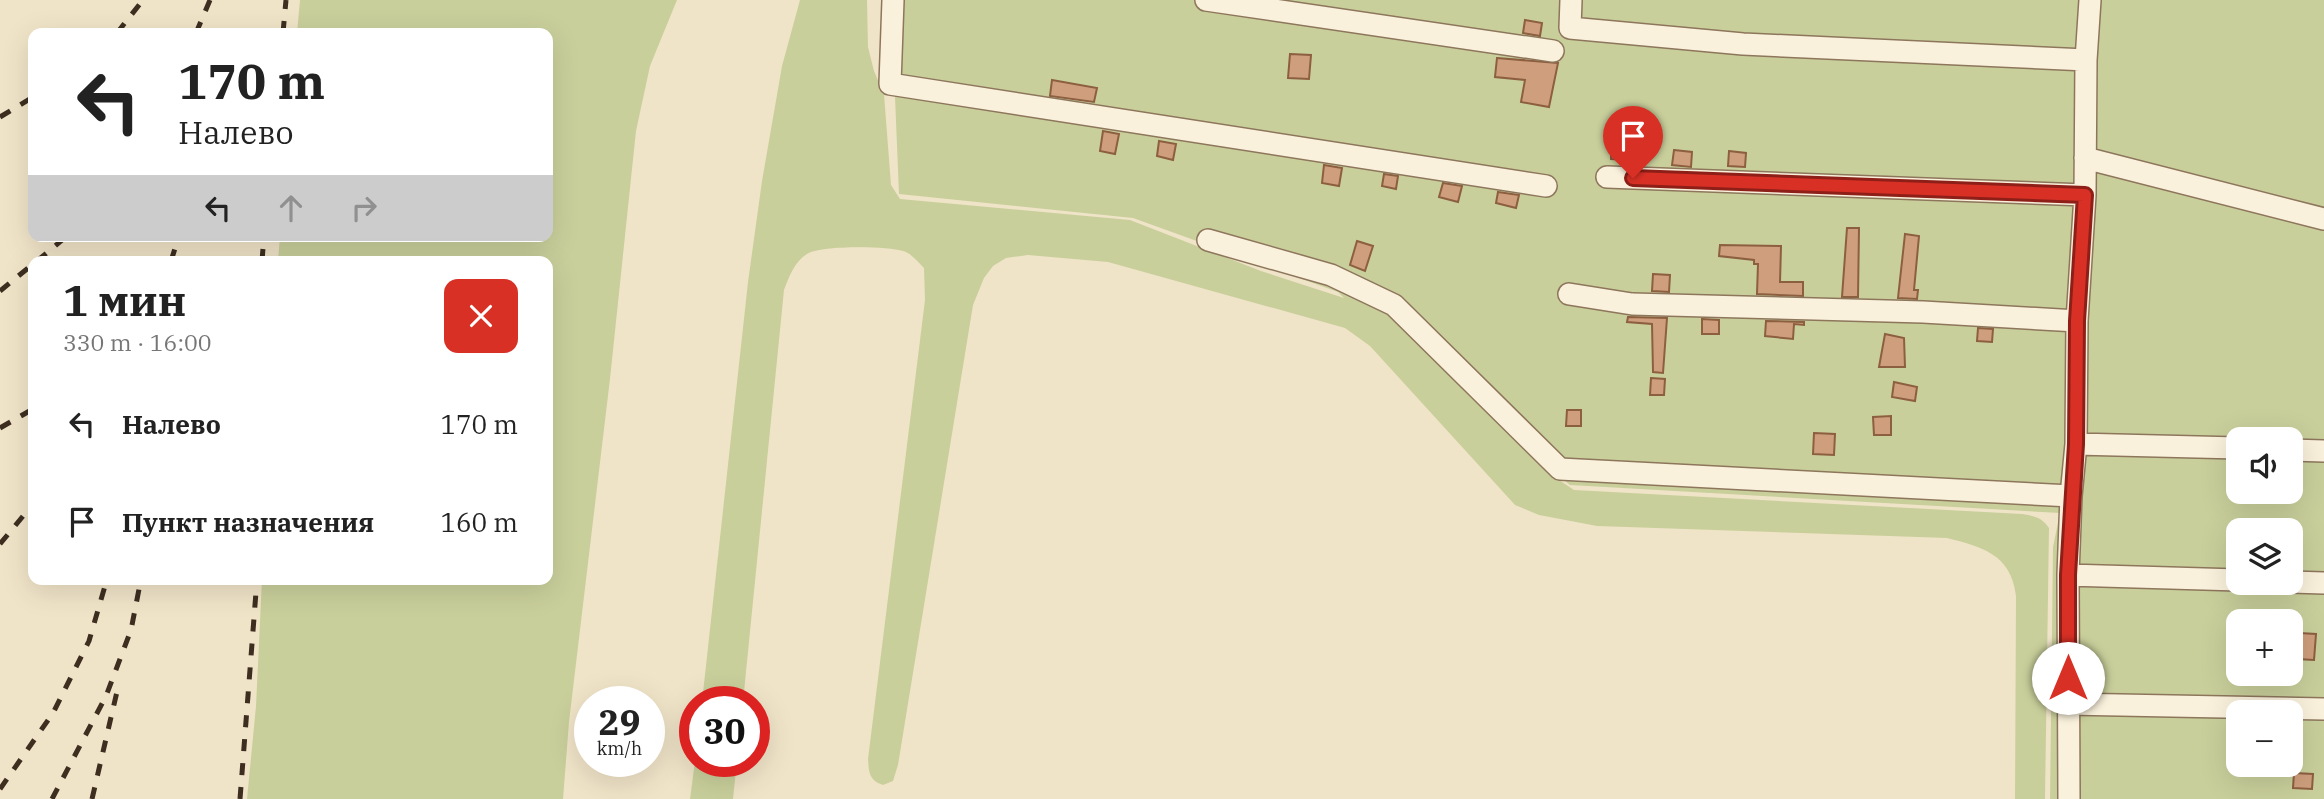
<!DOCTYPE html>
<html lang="ru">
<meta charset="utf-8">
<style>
:root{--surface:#fff;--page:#f6f6f6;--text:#222;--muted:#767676}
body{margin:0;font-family:"IBM Plex Serif",serif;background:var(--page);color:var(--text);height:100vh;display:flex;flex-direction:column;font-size:26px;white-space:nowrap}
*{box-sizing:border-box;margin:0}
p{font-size:23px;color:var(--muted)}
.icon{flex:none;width:38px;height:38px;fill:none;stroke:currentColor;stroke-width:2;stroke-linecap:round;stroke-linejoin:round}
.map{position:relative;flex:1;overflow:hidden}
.side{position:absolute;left:28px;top:256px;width:525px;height:329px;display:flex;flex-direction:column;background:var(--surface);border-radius:14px;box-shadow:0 7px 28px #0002}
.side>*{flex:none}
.top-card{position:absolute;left:28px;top:28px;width:525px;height:214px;border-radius:14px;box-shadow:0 7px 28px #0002;background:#fff;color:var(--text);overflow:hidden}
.tools{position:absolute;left:2226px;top:427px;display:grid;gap:14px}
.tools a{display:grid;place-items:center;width:77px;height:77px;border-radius:14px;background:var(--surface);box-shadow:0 7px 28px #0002;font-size:35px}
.speed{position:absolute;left:574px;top:686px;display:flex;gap:14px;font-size:35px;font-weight:700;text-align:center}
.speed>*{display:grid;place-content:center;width:91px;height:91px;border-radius:50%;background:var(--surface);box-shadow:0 7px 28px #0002;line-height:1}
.speed small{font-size:18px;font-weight:400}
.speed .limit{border:10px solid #d22;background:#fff;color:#111}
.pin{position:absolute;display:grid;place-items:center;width:60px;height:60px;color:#fff;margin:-72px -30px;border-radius:50% 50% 50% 0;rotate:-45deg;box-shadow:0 0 7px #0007}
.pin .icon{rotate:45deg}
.me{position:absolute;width:77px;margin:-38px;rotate:0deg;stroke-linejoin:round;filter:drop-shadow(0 0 5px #0008)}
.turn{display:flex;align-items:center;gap:24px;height:147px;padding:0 35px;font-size:32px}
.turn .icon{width:91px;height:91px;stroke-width:2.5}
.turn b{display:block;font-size:49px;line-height:60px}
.lanes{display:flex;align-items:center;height:66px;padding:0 35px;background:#0003;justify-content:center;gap:35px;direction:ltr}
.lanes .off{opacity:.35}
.round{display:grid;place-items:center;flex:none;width:74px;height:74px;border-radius:14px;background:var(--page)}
.summary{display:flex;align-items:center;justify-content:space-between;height:119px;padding:0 35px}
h1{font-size:42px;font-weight:800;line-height:52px}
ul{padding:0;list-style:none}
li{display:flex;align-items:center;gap:21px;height:98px;padding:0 35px}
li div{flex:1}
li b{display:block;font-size:26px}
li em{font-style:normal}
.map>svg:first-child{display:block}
.green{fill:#c9cf9b;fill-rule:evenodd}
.building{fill:#cf9f7d;stroke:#8d5f41;stroke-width:2}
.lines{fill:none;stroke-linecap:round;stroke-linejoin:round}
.minor-casing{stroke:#8d765c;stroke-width:24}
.minor{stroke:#faf1dc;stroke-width:21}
.rail{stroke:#3d2e20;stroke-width:5;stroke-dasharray:12 12;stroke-linecap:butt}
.route-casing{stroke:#8d1f18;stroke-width:18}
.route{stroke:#d93025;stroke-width:12}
</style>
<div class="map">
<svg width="2324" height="799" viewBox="0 0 2324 799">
<rect width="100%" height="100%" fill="#f0e4c8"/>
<path class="green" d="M300,0H677L650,66L636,131L610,379L569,722L563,799H247L256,706L262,579H548V261H278L280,236H548V33H297Z
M800,0H867L868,47L874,71L884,94L891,185L900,199L1130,220L1261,271L1344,298L1338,292L1133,218L899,194L891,0H2324V799H2050L2053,547L2060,513L1570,485L1523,447L1547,472L1574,490L2022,514C2034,516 2042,517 2049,528L2045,799H2015L2016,596C2011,554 1982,547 1947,538L1597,526L1539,515L1515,505L1370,346L1345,328L1108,262L1028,255L1006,258L993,266L984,278L973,305L898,765L893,781L883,785C869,780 869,773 868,759L925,300L924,268C918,262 911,253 903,251C887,246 821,245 807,254C794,262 789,277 784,290L743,702H702L748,282L762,181L782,66ZM2238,439H2291V492H2238ZM2238,530H2291V583H2238ZM2238,621H2291V674H2238ZM2238,712H2291V765H2238Z
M695,761H737L733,799H690Z"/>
<path class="building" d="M1525,20L1542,23L1540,36L1523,33Z
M1290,54L1311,55L1309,79L1288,78Z
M1497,58L1558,63L1549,107L1521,102L1525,80L1495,77Z
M1052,80L1097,88L1094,102L1050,96Z
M1103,131L1119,134L1115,154L1100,151Z
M1159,141L1176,144L1173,160L1157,156Z
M1611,144H1632V160L1611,159Z
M1674,150L1692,152L1691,167L1672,165Z
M1729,151L1746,153L1745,167L1728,166Z
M1324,165L1342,168L1339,186L1322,183Z
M1384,174L1398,176L1396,189L1382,186Z
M1443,183L1462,186L1458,202L1439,197Z
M1498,192L1519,195L1516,208L1496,203Z
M1847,228H1859L1858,297H1842Z
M1905,234L1919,236L1914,290H1918L1917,299L1898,298Z
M1357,241L1373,246L1365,271L1350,265Z
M1720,245L1781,246L1780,282H1803V296L1757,294L1758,264H1754V260L1719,256Z
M1653,274L1670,275L1669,292L1652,291Z
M1628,317L1667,318L1663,373L1653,372L1652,324L1627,322Z
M1702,319L1719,320V334H1702Z
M1766,321L1804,322V325L1794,324L1793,339L1765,336Z
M1978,328L1993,329L1992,342L1977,341Z
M1885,334L1904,338L1905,367H1879Z
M1651,378L1665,379L1664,395H1650Z
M1894,382L1917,387L1915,401L1892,397Z
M1567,410H1581V426H1566Z
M1891,416V435H1874L1873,417Z
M1814,433L1835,434L1834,455L1813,454Z
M2299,633L2316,634L2314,660L2297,659Z
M2294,773L2313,774L2312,789L2293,788Z"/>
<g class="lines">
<defs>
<path id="minor" d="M893,0L890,84L1546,186
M1206,0L1553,51
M1571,0L1570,28L1743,44L2086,60
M2085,158L2324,219
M1607,177L2085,195
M1208,240L1331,275L1394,305L1560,469L2071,496
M1569,294L1632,304L1923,312L2077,321
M2076,444L2238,448
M2291,450L2324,451
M2068,575L2238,580
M2291,582L2324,583
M2068,704L2324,709
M2069,799L2068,575L2071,496L2076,444L2077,321L2085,195L2086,60L2090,0"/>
</defs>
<use href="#minor" class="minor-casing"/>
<use href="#minor" class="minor"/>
<path class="rail" d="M117,33L143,0
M196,33L210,0
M283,33L286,0
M0,117L33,97
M37,261L67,236
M171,261L179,236
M262,261L264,236
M0,291L33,264
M0,428L33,409
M0,544L33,504
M0,789L53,713L89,641L107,579
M52,799L106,696L131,630L141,579
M92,799L119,683
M240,799L257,579"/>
</g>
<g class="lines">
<defs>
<path id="route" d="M1633,178L2085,195L2077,321L2076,444L2068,575V678"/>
</defs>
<use href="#route" class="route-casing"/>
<use href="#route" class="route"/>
</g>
</svg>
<div class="tools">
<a><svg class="icon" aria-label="sound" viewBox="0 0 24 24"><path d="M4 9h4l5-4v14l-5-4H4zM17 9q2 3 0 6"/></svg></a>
<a><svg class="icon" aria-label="layers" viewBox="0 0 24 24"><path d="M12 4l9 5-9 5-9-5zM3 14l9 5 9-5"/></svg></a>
<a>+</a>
<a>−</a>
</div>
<div class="speed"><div>29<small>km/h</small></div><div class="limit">30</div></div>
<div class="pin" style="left:1633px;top:178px;background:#d93025"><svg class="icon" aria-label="arrive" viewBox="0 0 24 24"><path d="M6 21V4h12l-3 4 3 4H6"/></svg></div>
<svg class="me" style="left:2068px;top:678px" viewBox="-20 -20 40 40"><circle r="19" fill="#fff"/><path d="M0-13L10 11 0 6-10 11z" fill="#d93025"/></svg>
<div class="top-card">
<div class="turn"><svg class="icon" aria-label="left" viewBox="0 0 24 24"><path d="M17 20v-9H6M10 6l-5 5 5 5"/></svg><div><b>170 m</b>Налево</div></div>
<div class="lanes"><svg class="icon" aria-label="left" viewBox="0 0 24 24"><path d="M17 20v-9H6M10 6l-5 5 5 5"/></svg><svg class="icon off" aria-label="ahead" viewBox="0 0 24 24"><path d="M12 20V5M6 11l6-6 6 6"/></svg><svg class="icon off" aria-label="right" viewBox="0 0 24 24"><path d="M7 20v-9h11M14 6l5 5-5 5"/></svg></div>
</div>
<section class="side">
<div class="summary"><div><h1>1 мин</h1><p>330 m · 16:00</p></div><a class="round" style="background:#d93025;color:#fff"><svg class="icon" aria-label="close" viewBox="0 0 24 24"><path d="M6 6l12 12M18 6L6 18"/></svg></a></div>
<ul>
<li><svg class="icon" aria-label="left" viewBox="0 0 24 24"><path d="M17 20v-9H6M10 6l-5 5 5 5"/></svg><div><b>Налево</b></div><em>170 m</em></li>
<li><svg class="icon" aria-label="arrive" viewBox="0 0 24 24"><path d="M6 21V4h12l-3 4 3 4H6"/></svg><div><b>Пункт назначения</b></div><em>160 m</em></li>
</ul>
</section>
</div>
